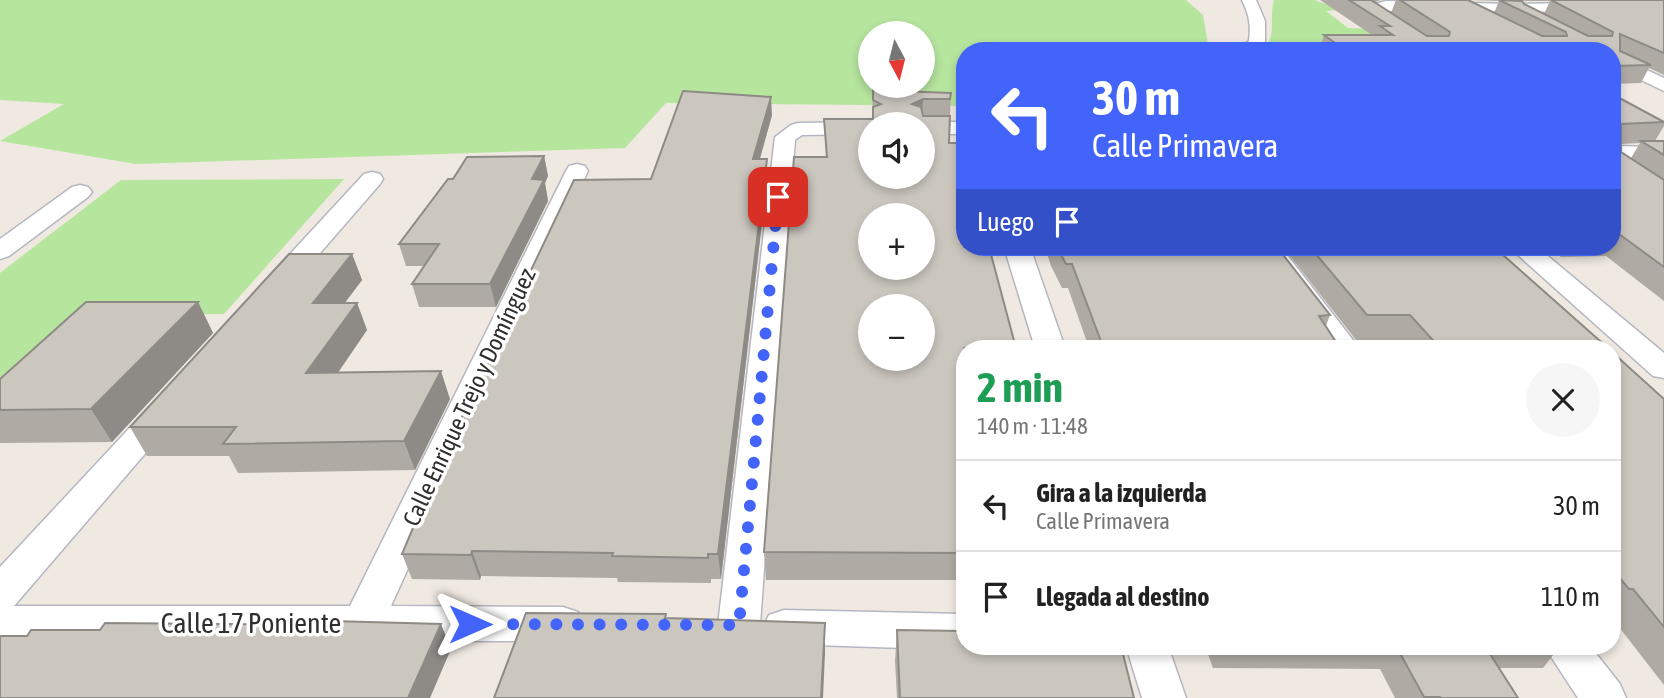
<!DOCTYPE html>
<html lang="es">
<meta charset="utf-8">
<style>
:root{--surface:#fff;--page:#f6f6f6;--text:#222;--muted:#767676;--line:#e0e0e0}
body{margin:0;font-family:"Asap Condensed",sans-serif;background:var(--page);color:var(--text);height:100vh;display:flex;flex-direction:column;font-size:26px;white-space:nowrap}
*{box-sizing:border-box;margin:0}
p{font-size:23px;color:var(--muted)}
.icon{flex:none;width:38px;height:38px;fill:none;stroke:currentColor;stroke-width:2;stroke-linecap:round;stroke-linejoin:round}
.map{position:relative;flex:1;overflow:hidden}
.details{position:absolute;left:956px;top:340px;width:665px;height:315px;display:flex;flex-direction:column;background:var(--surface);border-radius:28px;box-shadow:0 4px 10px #0003}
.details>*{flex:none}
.banner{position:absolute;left:956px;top:42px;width:665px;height:214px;border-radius:28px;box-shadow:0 4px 10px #0003;background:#4264fb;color:#fff;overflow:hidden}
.needle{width:46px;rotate:173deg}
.buttons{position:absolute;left:858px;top:21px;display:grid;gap:14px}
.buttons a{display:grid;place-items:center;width:77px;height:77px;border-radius:50%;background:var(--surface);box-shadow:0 4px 10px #0003;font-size:35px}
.pin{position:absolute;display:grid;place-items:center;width:60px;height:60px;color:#fff;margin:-30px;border-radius:14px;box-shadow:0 4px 10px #0006}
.me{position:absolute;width:77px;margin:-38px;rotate:90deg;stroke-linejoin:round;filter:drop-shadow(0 0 5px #0008)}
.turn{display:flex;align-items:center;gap:24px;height:147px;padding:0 21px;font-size:32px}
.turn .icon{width:91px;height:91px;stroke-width:2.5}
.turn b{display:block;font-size:49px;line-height:60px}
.then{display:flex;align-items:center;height:66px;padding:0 21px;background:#0003;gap:14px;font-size:26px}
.round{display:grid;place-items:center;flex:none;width:74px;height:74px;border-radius:37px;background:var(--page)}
.summary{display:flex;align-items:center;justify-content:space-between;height:119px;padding:0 21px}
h1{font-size:42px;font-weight:700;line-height:52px;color:#1e9e55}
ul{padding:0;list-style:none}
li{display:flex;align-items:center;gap:21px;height:91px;padding:0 21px;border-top:2px solid var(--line)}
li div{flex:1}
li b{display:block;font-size:26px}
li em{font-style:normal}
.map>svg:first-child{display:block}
.green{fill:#b6e59e;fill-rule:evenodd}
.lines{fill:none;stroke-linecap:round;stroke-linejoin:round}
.street-casing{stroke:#b4b7c1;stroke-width:3}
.street{fill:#fff;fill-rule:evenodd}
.wall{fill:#afaba4;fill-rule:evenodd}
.shaded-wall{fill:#8e8b86}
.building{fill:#cbc7bf;stroke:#8e8b86;stroke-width:2;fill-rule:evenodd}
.route{stroke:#4264fb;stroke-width:12;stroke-dasharray:0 21.6}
.labels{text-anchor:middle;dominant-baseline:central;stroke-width:7;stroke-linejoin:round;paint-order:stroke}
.street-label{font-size:24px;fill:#2e2e2e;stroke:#fff}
.near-street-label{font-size:28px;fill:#2e2e2e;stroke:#fff}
</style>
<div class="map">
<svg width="1664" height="698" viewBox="0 0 1664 698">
<rect width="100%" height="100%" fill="#efe9e1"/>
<path class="green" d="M0,0H1186L1203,15L1208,44L1180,51H964V104L958,106L666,103L625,148L136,164L0,141L64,104L0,100ZM870,33H922V86H870Z
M1274,0H1315C1324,6 1337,3 1348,9L1326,11L1348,28L1376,29L1372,49L1259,51C1279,40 1268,22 1274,0Z
M344,179L224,314L92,315L0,399V273L121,180Z"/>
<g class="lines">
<defs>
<path id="street" d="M1242,0H1256L1265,21V43L1255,51H1234L1249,41C1251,25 1249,14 1242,0Z
M1386,1L1512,4L1664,2V12L1382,11L1442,51H1422L1366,13L1368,6Z
M1612,54L1664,78V91L1612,66Z
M870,122L878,124H870V134L802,135L795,140L760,625L754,637L739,642L724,637L718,625L775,137L791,125L798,123Z
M922,122H964V134H922V124H914Z
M1612,146L1664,147V159L1612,158Z
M577,164L585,166L588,171L391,606L563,607L578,612L584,624L578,636L563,641L0,640V567L152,404L163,401L174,404L179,412L174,420L14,606H350L566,171L569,166Z
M372,172L380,174L383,179L380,184L288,290L278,292L268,290L265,284L268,278L364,174Z
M80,185L88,187L92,192L88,197L9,256L0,259V239L72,187Z
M1004,247H1030L1065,348H1035Z
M1255,247H1281L1359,348H1329Z
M1509,247H1537L1664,353V378L1653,376Z
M784,610L964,614V646H975L964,650L784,644L769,639L763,627L769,615Z
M1126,646H1168L1186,698H1142Z
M1544,646H1590L1620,684L1626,698H1578Z"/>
</defs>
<use href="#street" class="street-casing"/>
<use href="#street" class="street"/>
</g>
<path class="wall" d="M1320,0H1381L1375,2L1391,13L1396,0H1664V75L1649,68L1641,83L1612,84V51H1319L1324,35H1372ZM1469,0L1499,1L1494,13ZM1522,1H1550L1544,14L1524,4Z
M873,90L951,93L949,143L964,348V580H766L764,552L826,157L824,119H872Z
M1612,94L1664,122V126L1655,141H1664V301L1606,256L1561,257L1548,247H1612ZM1640,143L1631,158L1621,152V144Z
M772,115L760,159L767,179L721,579H711V583L618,582L617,578L481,576L480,580L412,579L402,554L523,292L522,289L651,179Z
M544,156L548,176L545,183L548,201L496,307H419L412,284L424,266H406L399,244L453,179Z
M1045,247H1277L1330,315L1326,326L1340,348H1089L1068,288H1062L1051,266Z
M1283,247H1494L1608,348H1406L1399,340H1356Z
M352,254L362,280L345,303H357L367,330L338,373L450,399L415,470L238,473L229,456H147L130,427Z
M198,302L213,333L112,442L0,443V379Z
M1612,352L1664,399V685L1612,618Z
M897,630L1134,698H897L895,661Z
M1205,646H1560L1543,668H1499L1518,698H1395L1380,669L1213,668Z"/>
<path class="shaded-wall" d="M771,97L772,115L754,179L753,159Z
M923,99L922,119L912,104Z
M544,156L548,176L545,183L548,201L496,307L490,284L532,179Z
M767,159V179L721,579L718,554Z
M352,254L362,280L324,330L313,303Z
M198,302L213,333L112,442L91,409Z
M357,303L367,330L318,401L306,373Z
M441,371L450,399L415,470L404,441Z
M472,551L481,576L480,580L471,555Z
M825,623V653L823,698H821Z
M441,624L451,649L430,698H408Z"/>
<path class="building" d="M1349,0H1371L1427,36H1449L1450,32L1400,0H1468L1542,36H1567L1566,32L1499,0L1522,1L1524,4L1588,36H1612L1613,32L1551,0H1664V53L1620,34V51L1651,65L1612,66V51H1346L1324,35H1393L1380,26H1390Z
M873,90L951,93L950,99H923L912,104L921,107L923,116H950L949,143H964V247H989L1016,348H964V553L764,552L794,157H827L824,119H873V107L881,104L873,100ZM870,124H922V177H870ZM870,215H922V268H870ZM870,306H922V359H870Z
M683,91L771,97L753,159H767L718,554H708V558L612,556L613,553L472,551L471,555L402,554L448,445L525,289H522L574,180L651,179Z
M1612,94L1664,122L1621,124V152L1664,180V267L1619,234H1612Z
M1641,141H1664V155Z
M544,156L532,179L544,180L490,284H412L439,244H399L448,179H453L467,157Z
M1057,247H1277L1330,315L1319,316L1340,348H1224L1222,345L1102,344L1072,264H1066Z
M1310,247H1494L1608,348H1440L1410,315H1367Z
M289,254H352L313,303H357L306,373L441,371L404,441L223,444L236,427H130Z
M86,302H198L91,409L0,410V379Z
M1612,352L1664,399V627L1633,589H1629L1612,569Z
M526,613L666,614L665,618L825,623L821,698H494Z
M331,621L441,624L408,698H0V636H27L31,630H100L105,623L329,625Z
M897,630L964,631V646H1121L1134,698H900Z
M1396,646H1485L1518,698H1440V697H1424Z"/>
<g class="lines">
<path class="route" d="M470,624L739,625L778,197"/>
</g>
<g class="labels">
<g class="street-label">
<text transform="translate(469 397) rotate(-65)">Calle Enrique Trejo y Domínguez</text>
</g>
<g class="near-street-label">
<text x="251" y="623">Calle 17 Poniente</text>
</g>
</g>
</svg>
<div class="buttons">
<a><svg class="needle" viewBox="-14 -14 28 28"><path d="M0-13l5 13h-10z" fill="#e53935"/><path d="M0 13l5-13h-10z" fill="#767676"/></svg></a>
<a><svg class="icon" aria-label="sound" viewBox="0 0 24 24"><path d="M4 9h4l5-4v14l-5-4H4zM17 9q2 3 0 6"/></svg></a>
<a>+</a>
<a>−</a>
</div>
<div class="pin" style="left:778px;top:197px;background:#d93025"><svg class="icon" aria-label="arrive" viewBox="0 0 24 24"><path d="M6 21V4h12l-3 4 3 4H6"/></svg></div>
<svg class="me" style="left:470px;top:624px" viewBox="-20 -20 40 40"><path d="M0-17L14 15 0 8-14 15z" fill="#4264fb" stroke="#fff" stroke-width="4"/></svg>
<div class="banner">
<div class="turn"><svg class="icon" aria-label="left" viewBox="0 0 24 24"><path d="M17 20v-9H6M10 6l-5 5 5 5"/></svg><div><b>30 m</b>Calle Primavera</div></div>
<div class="then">Luego<svg class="icon" aria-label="arrive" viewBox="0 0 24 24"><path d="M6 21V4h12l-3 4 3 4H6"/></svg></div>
</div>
<section class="details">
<div class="summary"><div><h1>2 min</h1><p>140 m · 11:48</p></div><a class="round"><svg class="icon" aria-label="close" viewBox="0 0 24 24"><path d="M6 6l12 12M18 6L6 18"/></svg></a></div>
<ul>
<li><svg class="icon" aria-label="left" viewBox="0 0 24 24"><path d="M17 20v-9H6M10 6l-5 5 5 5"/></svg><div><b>Gira a la izquierda</b><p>Calle Primavera</p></div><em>30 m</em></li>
<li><svg class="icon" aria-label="arrive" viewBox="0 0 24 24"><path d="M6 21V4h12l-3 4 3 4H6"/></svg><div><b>Llegada al destino</b></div><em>110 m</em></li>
</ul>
</section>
</div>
